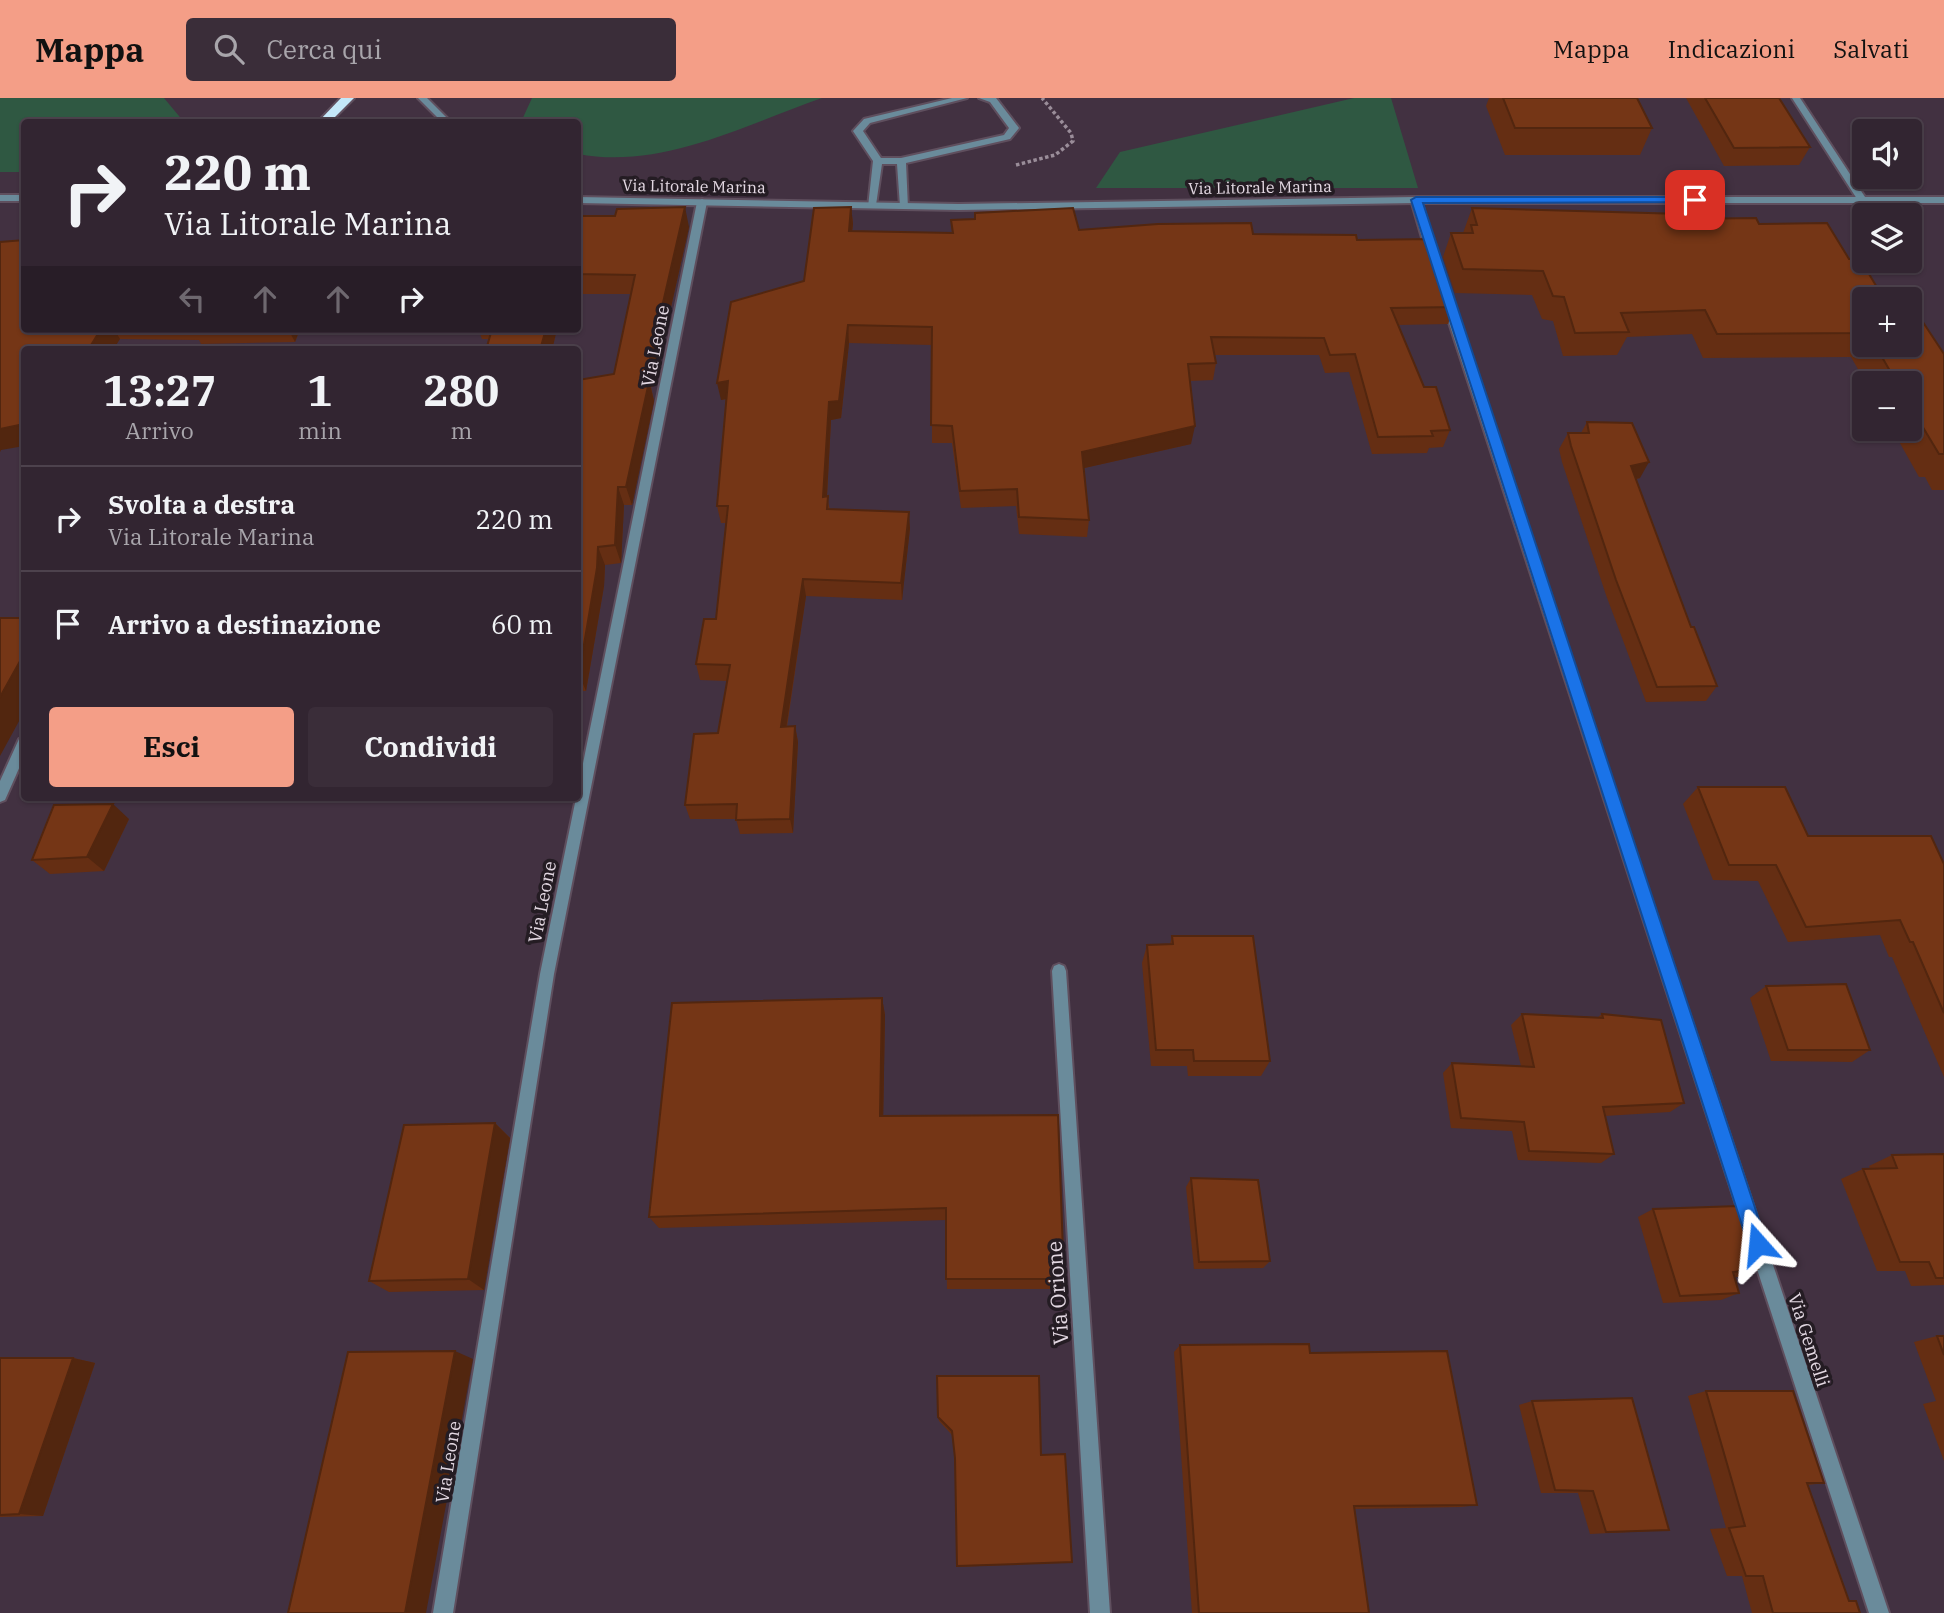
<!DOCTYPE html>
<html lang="it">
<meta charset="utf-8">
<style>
:root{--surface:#322531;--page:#3a2d39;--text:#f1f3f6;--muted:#a8a5ab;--line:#4d424d;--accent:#f49e87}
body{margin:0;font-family:"IBM Plex Serif",serif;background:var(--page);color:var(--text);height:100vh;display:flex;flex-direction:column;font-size:26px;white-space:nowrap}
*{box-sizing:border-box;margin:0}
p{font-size:23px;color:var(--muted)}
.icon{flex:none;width:38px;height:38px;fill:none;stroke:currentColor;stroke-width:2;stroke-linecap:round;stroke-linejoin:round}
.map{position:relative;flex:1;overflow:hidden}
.details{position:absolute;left:21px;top:248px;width:560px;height:455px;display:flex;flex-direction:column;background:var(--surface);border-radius:7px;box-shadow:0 2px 5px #0004,0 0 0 2px var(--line)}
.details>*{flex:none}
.top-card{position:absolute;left:21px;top:21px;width:560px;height:214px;border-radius:7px;box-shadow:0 2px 5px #0004,0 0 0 2px var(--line);background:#322531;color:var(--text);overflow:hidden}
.controls{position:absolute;left:1852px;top:21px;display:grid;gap:14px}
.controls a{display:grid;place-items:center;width:70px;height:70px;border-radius:7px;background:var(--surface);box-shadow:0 2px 5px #0004,0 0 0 2px var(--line);font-size:35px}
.pin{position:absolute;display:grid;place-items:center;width:60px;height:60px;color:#fff;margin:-30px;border-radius:14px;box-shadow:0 4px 10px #0006}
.me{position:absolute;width:77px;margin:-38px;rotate:342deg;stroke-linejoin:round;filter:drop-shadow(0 0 5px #0008)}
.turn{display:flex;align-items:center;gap:24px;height:147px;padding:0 28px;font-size:32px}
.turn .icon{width:91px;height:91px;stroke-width:2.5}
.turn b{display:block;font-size:49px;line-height:60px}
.lanes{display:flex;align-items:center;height:66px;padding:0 28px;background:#0003;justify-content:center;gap:35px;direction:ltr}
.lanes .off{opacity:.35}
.eta{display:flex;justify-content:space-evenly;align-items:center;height:119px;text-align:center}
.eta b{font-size:42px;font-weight:700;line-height:49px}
.primary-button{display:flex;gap:14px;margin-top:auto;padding:14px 28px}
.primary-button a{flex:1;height:80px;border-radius:7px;background:var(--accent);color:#111;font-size:28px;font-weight:700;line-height:80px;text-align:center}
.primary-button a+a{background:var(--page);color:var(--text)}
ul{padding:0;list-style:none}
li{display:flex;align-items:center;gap:21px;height:105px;padding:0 28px;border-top:2px solid var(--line)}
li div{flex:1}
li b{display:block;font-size:26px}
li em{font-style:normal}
header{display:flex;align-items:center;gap:42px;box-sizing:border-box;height:98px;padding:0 35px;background:var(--accent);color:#111}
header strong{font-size:33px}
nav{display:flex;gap:38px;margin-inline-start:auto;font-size:24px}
.search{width:490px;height:63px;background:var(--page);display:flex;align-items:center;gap:18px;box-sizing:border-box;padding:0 24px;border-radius:7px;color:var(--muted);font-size:26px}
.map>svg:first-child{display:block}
.green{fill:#2f5842}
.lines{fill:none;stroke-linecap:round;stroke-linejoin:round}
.service-casing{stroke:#5f4f5e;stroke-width:4}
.minor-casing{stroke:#5f4f5e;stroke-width:4}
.tertiary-casing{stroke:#5f4f5e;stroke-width:4}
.trunk-casing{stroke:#5f4f5e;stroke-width:4}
.path{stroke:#9a8d99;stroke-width:3.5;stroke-dasharray:3.5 2.5;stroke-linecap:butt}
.service{fill:#6a8b9b;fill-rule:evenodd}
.minor{fill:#6a8b9b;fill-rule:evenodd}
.tertiary{fill:#6a8b9b;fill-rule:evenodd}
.trunk{fill:#c4e8f9;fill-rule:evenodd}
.wall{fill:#652e13}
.shaded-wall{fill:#52260f}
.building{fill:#753616;stroke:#52260f;stroke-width:2}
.route{fill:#1a73e8;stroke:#114b97;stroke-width:2}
.labels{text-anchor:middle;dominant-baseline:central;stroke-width:7;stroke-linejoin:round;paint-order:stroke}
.far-street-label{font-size:16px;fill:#e3d8e2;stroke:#241c23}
.street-label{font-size:18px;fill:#e3d8e2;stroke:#241c23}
.near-street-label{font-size:21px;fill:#e3d8e2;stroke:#241c23}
</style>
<header>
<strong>Mappa</strong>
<div class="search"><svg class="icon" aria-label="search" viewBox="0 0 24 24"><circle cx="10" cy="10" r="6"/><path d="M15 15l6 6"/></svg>Cerca qui</div>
<nav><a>Mappa</a><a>Indicazioni</a><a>Salvati</a></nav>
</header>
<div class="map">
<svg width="1944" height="1515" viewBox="0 0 1944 1515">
<rect width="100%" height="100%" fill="#423141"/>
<path class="green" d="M0,0H164L184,24H24V74H0Z
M532,0H822C745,27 661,72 578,56V24H521Z
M1354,0H1391L1418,90H1096L1120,54Z"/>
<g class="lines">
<defs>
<path id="service" d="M418,0H427L451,24H442Z"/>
<path id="minor" d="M952,0H967L870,25L863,33L881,60H901L1004,37L1009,30L990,4L979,0H996L1019,30L1010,41L906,65L908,110L900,108L897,66H882L876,107L868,109L873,63L853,33L864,21Z
M1792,0H1800L1867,102L1865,104H1859Z
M1416,99L1421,102L1437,157L1435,159L1427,157L1411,102Z
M702,101L707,104L554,876L453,1515H433L540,876L576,700H578V690L697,104Z
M1446,197L1451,200L1889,1515H1869L1441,200Z
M24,640V659L5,702L0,704V683L19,641Z
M1059,866L1064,868L1066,873L1110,1515H1090L1052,873L1054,868Z"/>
<path id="tertiary" d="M0,97H24V103H0Z
M578,99L959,106L1416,99H1944V105H1416L959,112L578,105Z"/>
<path id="trunk" d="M341,0H354L330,24H318Z"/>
</defs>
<use href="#service" class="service-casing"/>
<use href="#minor" class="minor-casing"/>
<use href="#tertiary" class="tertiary-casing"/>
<use href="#trunk" class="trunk-casing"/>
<path class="path" d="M1016,67L1055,57L1073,43L1071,35L1042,0"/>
<use href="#service" class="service"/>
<use href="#minor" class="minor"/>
<use href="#tertiary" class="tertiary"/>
<use href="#trunk" class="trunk"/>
</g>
<path class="wall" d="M1489,0H1637L1652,30L1640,57H1505L1486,8Z
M1686,0H1779L1810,49L1799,67L1724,68Z
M851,109L853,126L852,133L952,135L951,122L1079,132L1253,136L1357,142L1454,209L1448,226L1398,227L1424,289L1450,332L1443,349L1429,350L1427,355L1372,356L1349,274L1325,275L1319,257H1214L1216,265L1213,282L1190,283L1191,346L1084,370L1089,422L1087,439L1019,436L1016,408L961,410L952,345H932V247L849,245L841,320L831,322L827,399L830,412L910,430L902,502L806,498L787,629L795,628L798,644L793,735L740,736L736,721H690L685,707L718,635L728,583L700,582L696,566L716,521L726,425H721L717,408L726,301L721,302L804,183Z
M1472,110L1759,126L1864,201V247H1909L1944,256V392H1932L1925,379H1919L1892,331H1909V285H1866L1851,259L1703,260L1692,236L1627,239L1617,257L1563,258L1553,223L1542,221L1532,197L1455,195L1443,159L1451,135H1463Z
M578,118L689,129L653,289H651L654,303L632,407H624L621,465L605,467L604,488L586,593H578V282L614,276L631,196H578Z
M0,144L24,231H300L295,244L201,246L199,242L120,241L24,252L0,354Z
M478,231H557L552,252H486L489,241H482Z
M1587,324L1640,380L1636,381L1691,529L1717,588L1706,603L1646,604L1606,497L1562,364L1559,351L1568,335H1581Z
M1698,689L1808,738L1944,766V979L1892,859H1889L1880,837L1788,844L1758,783L1713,782L1683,706Z
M129,721L104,773L50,776L32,762Z
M1172,838L1270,963L1261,978H1188L1187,968H1151L1142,865L1147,847L1170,846Z
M1766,888L1870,952L1852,964L1771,963L1750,900Z
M882,900L885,917L883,1018L1064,1181L1061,1191H947L946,1122L659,1130L649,1119Z
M1522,916L1598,919L1602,916L1684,1005L1670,1014L1605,1018L1614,1056L1601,1065L1518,1062L1512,1033L1451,1030L1443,975L1452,965L1521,968L1511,927Z
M495,1025L510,1040L484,1192L389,1194L369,1183Z
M1944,1056V1187L1911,1188L1905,1173H1877L1841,1081L1863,1071L1870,1070L1869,1068L1892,1057Z
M1191,1080L1270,1163L1263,1170L1194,1171L1186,1089Z
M1653,1111L1758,1171L1740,1179H1734L1739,1195L1721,1202L1663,1205L1638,1119Z
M1937,1238H1944V1363L1923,1306L1936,1303L1914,1244Z
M1180,1247L1310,1255L1477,1407L1461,1409L1354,1411L1369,1515H1192L1174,1254Z
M0,1260H73L95,1265L43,1418L0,1419Z
M1706,1293L1824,1385L1808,1387L1849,1503L1860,1515H1752L1742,1478H1727L1710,1431L1726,1430L1688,1298Z
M1532,1303L1669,1432L1590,1436L1578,1395H1541L1519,1307Z
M938,1319L1041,1357L1072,1464L957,1469L955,1360L952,1337L939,1323Z"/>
<path class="shaded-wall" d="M685,109L689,129L653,289L648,270Z
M851,109L853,126L850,151L849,133Z
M848,227L849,245L841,320L831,322L826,415L823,399L829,304Z
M101,231H114L120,241L113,252H88Z
M288,231H300L295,244Z
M546,231H557L552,252H540Z
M646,270L654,303L632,407L626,389Z
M728,283L731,300L721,302L717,285Z
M24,326V348L1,352L0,354V331Z
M1195,328L1191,346L1080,371L1082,354Z
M1649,364L1640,380L1622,384L1631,368Z
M618,389L624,407L621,465L615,447Z
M909,414L910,430L902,502L901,485Z
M598,449L605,467L604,488L586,593L579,576Z
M803,481L806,498L784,644L781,629Z
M24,556V614L0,658V599Z
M795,628L798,644L793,735L790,721Z
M113,706L129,721L104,773L87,759Z
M882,900L885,917L883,1032L880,1018Z
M495,1025L510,1040L484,1192L468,1181Z
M455,1253L473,1261L426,1515H405Z
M73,1260L95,1265L43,1418L19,1416Z"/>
<path class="building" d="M1503,0H1637L1652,30H1515Z
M1705,0H1779L1810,49L1734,50Z
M685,109L648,270H646L649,284L626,389H618L615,447L598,449L597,470L579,576H578V282L614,276L635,177L578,176V118H615L617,111Z
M851,109L849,133L953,135L951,122L975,121V115L1073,110L1079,132L1158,126L1251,125L1253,136L1356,137L1357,142L1433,141L1454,209L1391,210L1424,289H1436L1450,332L1431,333L1433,338L1378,339L1355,256L1330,257L1324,240L1211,239L1216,265L1188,266L1195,328L1082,354L1089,422L1019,419L1017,391L960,393L952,328L931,327L932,229L848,227L839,303L829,304L823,399L828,398L827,411L909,414L901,485L803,481L781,629L795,628L790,721L736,722L737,706L685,707L694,636L718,635L730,567L696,566L704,521H716L728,408H717L728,283L717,285L731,204L804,183L814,110Z
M1472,110L1683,116L1685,121L1756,120L1759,126L1827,125L1849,161H1860L1878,191L1901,190L1908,201H1864V235L1717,236L1705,212L1621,215L1629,234L1575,235L1564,199L1553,198L1543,173L1463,171L1451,135H1473L1471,127H1477Z
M24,142V231H101L88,252H24V326L0,331V144Z
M1909,203L1944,256V356H1939L1909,306V285H1897L1875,247H1909Z
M492,231H546L540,252H486Z
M1587,324L1632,325L1649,364L1631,368L1691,529H1694L1717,588L1657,589L1616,482L1571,348L1568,335H1589Z
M0,520H24V556L0,599Z
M1698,689H1785L1808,738H1931L1944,766V915L1913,844H1910L1900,822L1806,829L1776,767H1729Z
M113,706L87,759L32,762L54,707Z
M1172,838H1253L1270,963H1194L1193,952H1156L1147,847L1173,846Z
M1846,886L1870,952H1788L1766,888Z
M882,900L880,1018L1058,1017L1064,1181H946V1110L649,1119L672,905Z
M1522,916L1603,920L1602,916L1661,922L1684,1005L1603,1009L1614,1056L1529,1053L1524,1024L1461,1020L1452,965L1534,969Z
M495,1025L468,1181L369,1183L404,1027Z
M1944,1056V1180H1936L1929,1164H1900L1863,1071L1897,1070L1892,1057Z
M1191,1080L1258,1082L1270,1163L1199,1164Z
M1738,1108L1758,1171L1733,1174L1739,1195L1680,1198L1653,1111Z
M1937,1238H1944V1257Z
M1309,1246L1310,1255L1447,1253L1477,1407L1354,1408L1369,1515H1199L1180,1247Z
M455,1253L405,1515H288L348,1254Z
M0,1260H73L19,1416L0,1417Z
M937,1278H1039L1041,1357L1065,1356L1072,1464L957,1468L955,1360L952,1333L938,1319Z
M1706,1293H1793L1824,1385H1807L1849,1503H1856L1860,1515H1773L1763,1478H1746L1729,1430L1745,1428Z
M1632,1300L1669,1432L1606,1434L1593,1393L1555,1392L1532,1303Z"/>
<path class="route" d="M1695,99L1700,102L1699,104L1423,105L1767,1146L1764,1153L1758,1156L1751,1153L1748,1146L1411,102L1416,99Z"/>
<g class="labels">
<g class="far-street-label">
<text transform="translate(694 88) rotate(1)">Via Litorale Marina</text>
<text transform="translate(1260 89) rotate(-1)">Via Litorale Marina</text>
</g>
<g class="street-label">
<text transform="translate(655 248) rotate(-79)">Via Leone</text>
<text transform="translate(542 804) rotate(-79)">Via Leone</text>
<text transform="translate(1809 1242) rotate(72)">Via Gemelli</text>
<text transform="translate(448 1364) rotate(-81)">Via Leone</text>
</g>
<g class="near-street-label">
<text transform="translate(1057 1195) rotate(-94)">Via Orione</text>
</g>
</g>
</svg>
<div class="controls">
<a><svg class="icon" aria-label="sound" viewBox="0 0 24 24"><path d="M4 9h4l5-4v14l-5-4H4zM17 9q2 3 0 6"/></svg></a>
<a><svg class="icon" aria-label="layers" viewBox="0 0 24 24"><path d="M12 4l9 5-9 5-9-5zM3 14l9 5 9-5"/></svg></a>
<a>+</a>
<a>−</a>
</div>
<div class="pin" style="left:1695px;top:102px;background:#d93025"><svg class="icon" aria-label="arrive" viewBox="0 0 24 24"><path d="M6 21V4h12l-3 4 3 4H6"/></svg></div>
<svg class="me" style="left:1758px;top:1146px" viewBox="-20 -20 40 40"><path d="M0-17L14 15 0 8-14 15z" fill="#1a73e8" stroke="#fff" stroke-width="4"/></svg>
<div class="top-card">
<div class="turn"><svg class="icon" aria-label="right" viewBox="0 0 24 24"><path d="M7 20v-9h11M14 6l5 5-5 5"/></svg><div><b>220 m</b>Via Litorale Marina</div></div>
<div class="lanes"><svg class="icon off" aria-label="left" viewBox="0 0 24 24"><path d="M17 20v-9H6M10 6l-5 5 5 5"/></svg><svg class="icon off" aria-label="ahead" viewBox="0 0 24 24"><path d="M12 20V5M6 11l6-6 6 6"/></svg><svg class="icon off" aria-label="ahead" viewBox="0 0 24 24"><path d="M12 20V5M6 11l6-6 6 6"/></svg><svg class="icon" aria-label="right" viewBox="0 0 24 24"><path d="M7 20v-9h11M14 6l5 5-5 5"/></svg></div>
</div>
<section class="details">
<div class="eta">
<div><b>13:27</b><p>Arrivo</p></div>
<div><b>1</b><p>min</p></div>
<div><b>280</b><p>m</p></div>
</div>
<ul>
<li><svg class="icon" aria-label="right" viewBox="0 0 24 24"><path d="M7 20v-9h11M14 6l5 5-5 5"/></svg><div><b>Svolta a destra</b><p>Via Litorale Marina</p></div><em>220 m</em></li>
<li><svg class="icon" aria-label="arrive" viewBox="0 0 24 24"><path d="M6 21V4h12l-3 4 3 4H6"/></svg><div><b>Arrivo a destinazione</b></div><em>60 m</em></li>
</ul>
<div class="primary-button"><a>Esci</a><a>Condividi</a></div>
</section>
</div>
